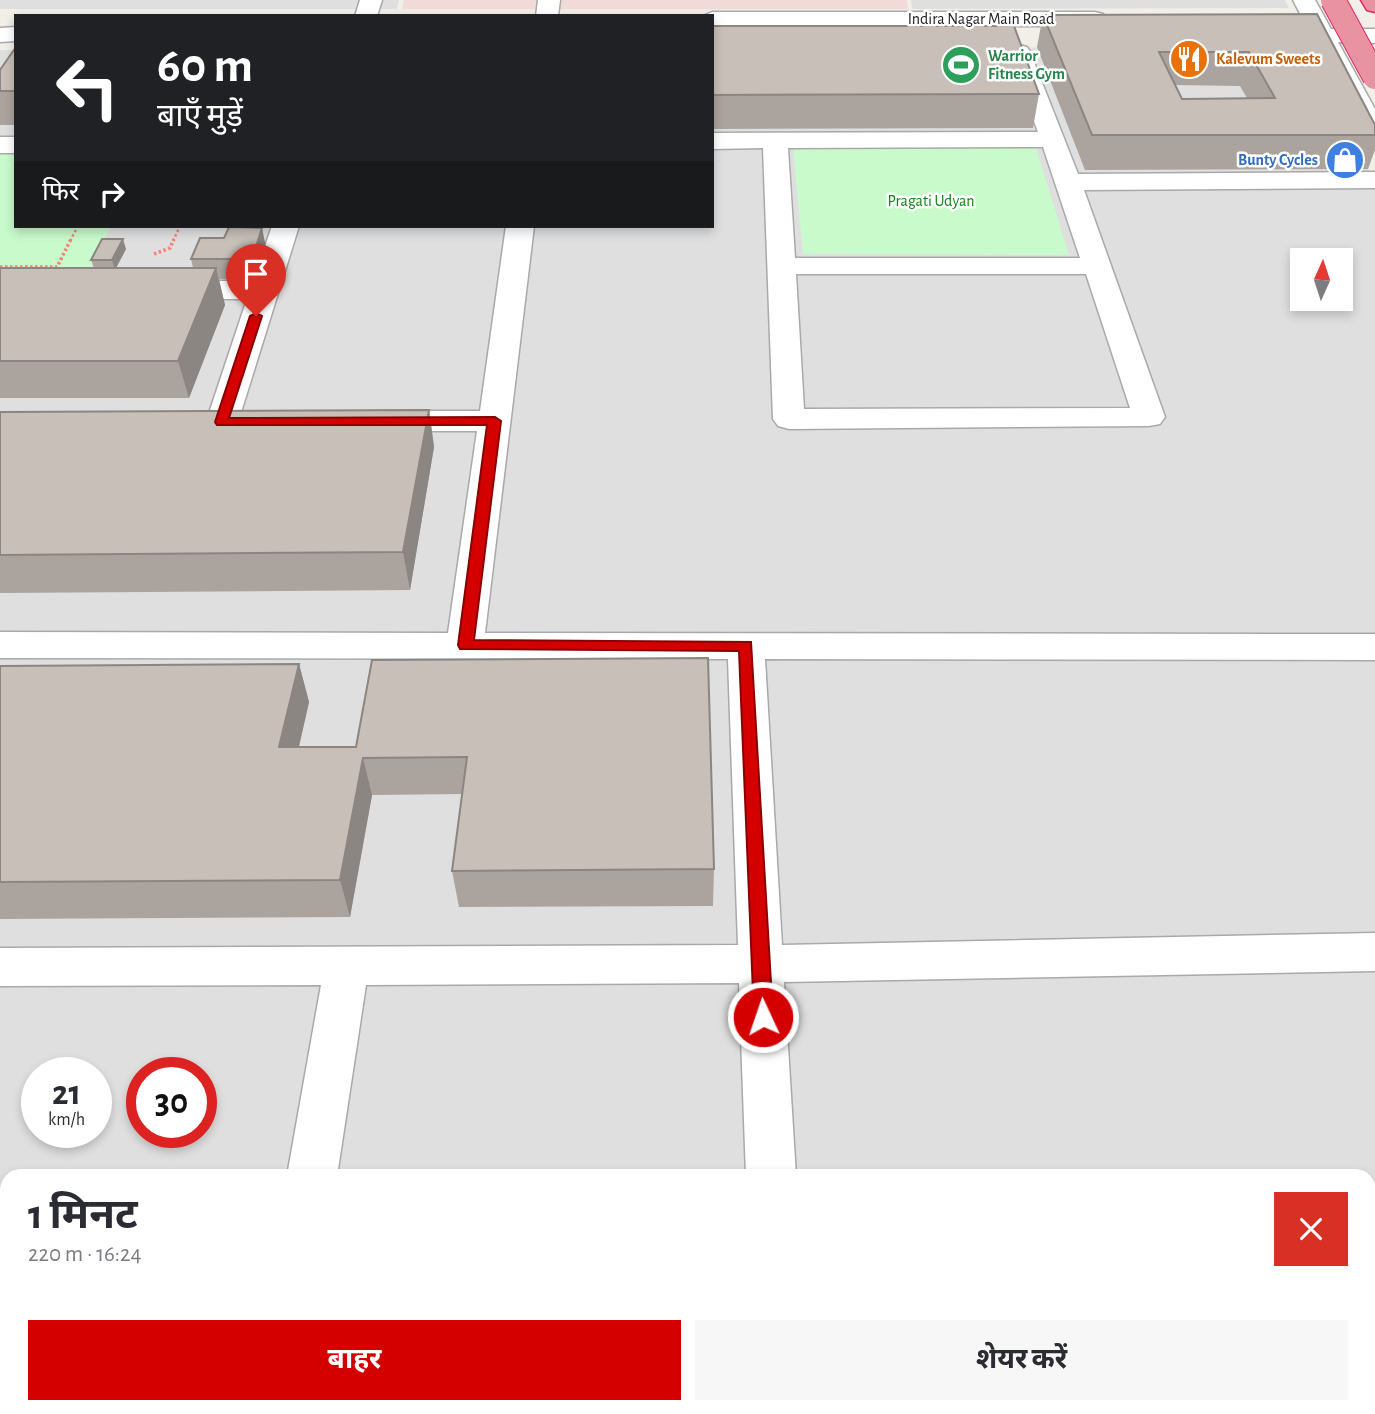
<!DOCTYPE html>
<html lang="hi">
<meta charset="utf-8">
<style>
:root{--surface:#fff;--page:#f7f7f7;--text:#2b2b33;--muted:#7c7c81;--accent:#d40000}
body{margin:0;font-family:"Alegreya Sans","Noto Sans Devanagari",sans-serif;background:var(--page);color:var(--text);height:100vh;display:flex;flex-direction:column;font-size:26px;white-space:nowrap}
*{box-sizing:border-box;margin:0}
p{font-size:23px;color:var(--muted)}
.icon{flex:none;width:38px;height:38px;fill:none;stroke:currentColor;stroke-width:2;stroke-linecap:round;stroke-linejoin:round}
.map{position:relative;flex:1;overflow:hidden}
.sheet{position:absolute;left:0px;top:1169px;width:1376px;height:245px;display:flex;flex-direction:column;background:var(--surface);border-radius:21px 21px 0 0;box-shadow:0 4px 10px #0003}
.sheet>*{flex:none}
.banner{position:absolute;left:14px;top:14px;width:700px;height:214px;border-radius:0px;box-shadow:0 4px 10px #0003;background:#202124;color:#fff;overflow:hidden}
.needle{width:46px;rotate:3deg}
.controls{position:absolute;left:1290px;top:248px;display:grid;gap:14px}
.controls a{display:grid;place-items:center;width:63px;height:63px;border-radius:0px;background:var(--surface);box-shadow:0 4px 10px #0003;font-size:35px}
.speed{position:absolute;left:21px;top:1057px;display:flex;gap:14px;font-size:35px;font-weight:700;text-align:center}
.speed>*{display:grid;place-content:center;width:91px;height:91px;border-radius:50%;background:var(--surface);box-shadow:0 4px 10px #0003;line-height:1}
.speed small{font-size:18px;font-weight:400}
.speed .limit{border:10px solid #d22;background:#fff;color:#111}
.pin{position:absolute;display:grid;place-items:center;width:60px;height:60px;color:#fff;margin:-72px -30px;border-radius:50% 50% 50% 0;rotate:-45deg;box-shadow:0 0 7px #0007}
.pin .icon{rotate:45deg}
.me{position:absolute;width:77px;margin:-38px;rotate:357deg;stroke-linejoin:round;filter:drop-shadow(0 0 5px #0008)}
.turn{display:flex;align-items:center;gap:24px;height:147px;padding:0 28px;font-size:32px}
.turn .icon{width:91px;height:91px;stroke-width:2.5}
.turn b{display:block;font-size:49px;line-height:60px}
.then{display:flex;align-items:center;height:66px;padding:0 28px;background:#0003;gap:14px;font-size:26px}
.round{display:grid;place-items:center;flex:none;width:74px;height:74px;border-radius:0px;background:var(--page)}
.head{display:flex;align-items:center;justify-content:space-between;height:119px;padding:0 28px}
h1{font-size:42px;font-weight:700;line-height:52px}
.button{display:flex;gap:14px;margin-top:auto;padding:14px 28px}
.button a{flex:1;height:80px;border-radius:0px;background:var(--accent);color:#fff;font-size:28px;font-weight:700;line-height:80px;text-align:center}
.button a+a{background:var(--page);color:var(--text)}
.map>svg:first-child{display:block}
.residential{fill:#e0dfdf;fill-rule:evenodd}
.commercial{fill:#f2dad9}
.park{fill:#c8facc}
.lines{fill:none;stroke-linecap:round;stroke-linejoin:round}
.minor-casing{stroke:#a9a9a9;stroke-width:3}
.highway-casing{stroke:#dc2a67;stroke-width:3}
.path-far1{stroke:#fa8072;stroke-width:2.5;stroke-dasharray:2.5 2.5;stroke-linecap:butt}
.path{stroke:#fa8072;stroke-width:3.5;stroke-dasharray:2.5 2.5;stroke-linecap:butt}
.minor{fill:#fff;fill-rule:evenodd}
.highway{fill:#e892a2;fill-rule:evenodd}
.highway-bridge-casing{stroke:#dc2a67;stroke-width:26;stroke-linecap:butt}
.highway-bridge{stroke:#e892a2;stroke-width:24}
.wall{fill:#aba49e;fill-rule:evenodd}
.shaded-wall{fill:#8b8681}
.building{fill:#c7bfb8;stroke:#8b8681;stroke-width:2;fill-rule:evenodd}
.route{fill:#d40000;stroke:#8a0000;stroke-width:2}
.labels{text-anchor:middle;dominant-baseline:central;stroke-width:5;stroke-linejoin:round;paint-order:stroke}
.far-street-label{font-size:16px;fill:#222;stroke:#fff}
.far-leisure-label{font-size:16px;font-weight:bold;fill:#27864d;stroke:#fff;text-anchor:start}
.far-food-label{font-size:16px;font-weight:bold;fill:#c56008;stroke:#fff;text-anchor:start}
.far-shop-label{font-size:16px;font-weight:bold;fill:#366cbe;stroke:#fff;text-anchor:end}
.far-park-label{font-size:16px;fill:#0c8416;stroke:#fff}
</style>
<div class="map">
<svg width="1375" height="1414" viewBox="0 0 1375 1414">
<rect width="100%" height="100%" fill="#f2efe9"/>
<path class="residential" d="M0,0H399L397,9H0Z
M911,0H1285L1289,8L912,9Z
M1308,47L1375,183V1414H0V50H16V226H712V48ZM1302,261H1340V299H1302ZM37,1073H96V1132H37ZM142,1073H201V1132H142ZM7,1176H1368V1407H7Z"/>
<path class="commercial" d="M404,0H907L908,9H402Z"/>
<path class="park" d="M793,148H1036L1069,255L803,254Z
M0,152H16V226H111L85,280H0Z"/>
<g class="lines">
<defs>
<path id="minor" d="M360,0H382L377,16H355Z
M538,0H560L558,16H536Z
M1293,0H1315L1331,29H1375V43L1338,42L1375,109V138L1366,136L1363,131L1316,42L1268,40L1265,35L1268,30L1308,29Z
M712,12H1095L1103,14L1106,19L1103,24L1095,26H712V16H703Z
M16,27V41L0,42V28Z
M1019,45L1027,47L1030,52L1078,174L1375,172V188L1084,190L1165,417L1160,424L1149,426L789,429L778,426L773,419L763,148L712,149V133L1038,132L1008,52L1011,47ZM1043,147L1080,258H795L788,148ZM796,274H1086L1130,408L804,409Z
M0,137H16V153H0Z
M272,226H299L238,422L233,429L222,432L211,429L206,422L247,299H168L158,296L154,290L158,284L168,281H253Z
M506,226H534L485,633L1375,634V660L765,659L782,945L1375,933V971L784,982L796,1176H746L739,983L366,985L337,1176H287L321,985L0,986V948L738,945L728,659L0,658V632L448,633L477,431H378L367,428L362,421L367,414L378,411H480Z
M1368,1363H1375V1414H1360L1348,1407H1368Z
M247,1407H303L302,1414H246Z
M754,1407H810L811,1414H755Z"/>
<path id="highway" d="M1361,0H1375V12L1367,10Z"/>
</defs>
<use href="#minor" class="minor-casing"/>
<use href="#highway" class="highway-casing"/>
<path class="path-far1" d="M70,241L78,226
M173,241L180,226"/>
<path class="path" d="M154,254L170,248L174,239
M0,267H57L71,239"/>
<use href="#minor" class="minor"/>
<use href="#highway" class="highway"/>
<defs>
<path id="highway-bridge" d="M1333,0L1375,77"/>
</defs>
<use href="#highway-bridge" class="highway-bridge-casing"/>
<use href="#highway-bridge" class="highway-bridge"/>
</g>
<path class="wall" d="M1317,14L1375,125V150L1368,169L1085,170L1037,47L1043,15ZM1175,85L1240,86L1247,98L1182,99Z
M712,26L1039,94L1033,128L712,129Z
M16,47V125H0V70Z
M266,247L256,279H219L225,305L189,398H0V268H94L91,260L126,249L116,268H193L191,259Z
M429,410L434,447L410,590L0,593V412Z
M372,660L714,869L713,906L459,907L452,871L462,794L372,795L350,917L0,919V666L299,664L309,702L299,747H356Z"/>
<path class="shaded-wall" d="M262,228L266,247L256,279L252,259Z
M123,239L126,249L115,270L112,260Z
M216,268L225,305L189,398L178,361Z
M429,410L434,447L410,590L403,552Z
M299,664L309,702L290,785L279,747Z
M363,758L372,795L350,917L340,880Z"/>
<path class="building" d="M1317,14L1375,125V135H1092L1043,15ZM1159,52H1249L1275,98L1182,99Z
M712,26H1014L1039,94L712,95Z
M16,47V91H0V70Z
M229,227L262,228L252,259H191L200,238H224Z
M102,239H123L112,260H91Z
M0,268H216L178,361H0Z
M429,410L403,552L0,555V412Z
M708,658L714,869L452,871L467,757L363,758L340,880L0,882V666L299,664L279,747H356L372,660Z"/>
<path class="route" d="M256,313L262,316L229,418L495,417L501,421L474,640L751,642L773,1017L770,1023L763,1025L756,1023L754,1017L739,651L460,649L458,645L487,425H217L215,422L250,316Z"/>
<defs>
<symbol id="restaurant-disc" viewBox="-11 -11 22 22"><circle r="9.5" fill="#e8710a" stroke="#fff"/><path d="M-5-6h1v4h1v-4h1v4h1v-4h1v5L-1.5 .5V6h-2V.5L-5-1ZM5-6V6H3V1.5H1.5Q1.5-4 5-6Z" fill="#fff"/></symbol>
<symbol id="stadium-disc" viewBox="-11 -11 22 22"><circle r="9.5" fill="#2e9e5b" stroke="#fff"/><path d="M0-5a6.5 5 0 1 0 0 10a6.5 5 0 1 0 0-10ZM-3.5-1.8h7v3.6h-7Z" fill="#fff"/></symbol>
<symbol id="shop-disc" viewBox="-11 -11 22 22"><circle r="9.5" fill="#3f7fe0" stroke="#fff"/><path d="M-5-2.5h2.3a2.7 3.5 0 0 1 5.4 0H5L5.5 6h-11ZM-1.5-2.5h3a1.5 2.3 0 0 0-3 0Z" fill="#fff"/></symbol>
</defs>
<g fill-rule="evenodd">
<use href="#restaurant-disc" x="1167" y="37" width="44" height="44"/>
<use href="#stadium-disc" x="939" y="43" width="44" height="44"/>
<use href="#shop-disc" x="1323" y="138" width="44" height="44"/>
</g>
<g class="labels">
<g class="far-street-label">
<text x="981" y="19">Indira Nagar Main Road</text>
</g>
<g class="far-leisure-label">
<text x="988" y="56">Warrior<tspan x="988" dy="18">Fitness Gym</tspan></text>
</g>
<g class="far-food-label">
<text x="1216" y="59">Kalevum Sweets</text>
</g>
<g class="far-shop-label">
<text x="1318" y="160">Bunty Cycles</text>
</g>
<g class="far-park-label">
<text x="931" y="201">Pragati Udyan</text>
</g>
</g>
</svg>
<div class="controls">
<a><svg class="needle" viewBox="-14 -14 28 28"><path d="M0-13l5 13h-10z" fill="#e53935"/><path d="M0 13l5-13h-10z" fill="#7c7c81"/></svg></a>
</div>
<div class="speed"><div>21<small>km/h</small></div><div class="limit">30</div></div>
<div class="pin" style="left:256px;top:316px;background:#d93025"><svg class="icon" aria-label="arrive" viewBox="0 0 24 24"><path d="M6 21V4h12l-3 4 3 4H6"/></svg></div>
<svg class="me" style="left:763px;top:1017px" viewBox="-20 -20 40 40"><circle r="17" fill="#d40000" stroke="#fff" stroke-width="3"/><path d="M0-11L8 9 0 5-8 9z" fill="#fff"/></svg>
<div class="banner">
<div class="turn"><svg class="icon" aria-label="left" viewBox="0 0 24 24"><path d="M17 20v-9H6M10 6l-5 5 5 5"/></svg><div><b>60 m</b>बाएँ मुड़ें</div></div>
<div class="then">फिर<svg class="icon" aria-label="right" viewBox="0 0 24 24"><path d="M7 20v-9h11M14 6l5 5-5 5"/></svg></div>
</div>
<section class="sheet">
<div class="head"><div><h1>1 मिनट</h1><p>220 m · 16:24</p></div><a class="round" style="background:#d93025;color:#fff"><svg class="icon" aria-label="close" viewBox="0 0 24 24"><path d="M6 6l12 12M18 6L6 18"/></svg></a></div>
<div class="button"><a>बाहर</a><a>शेयर करें</a></div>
</section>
</div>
